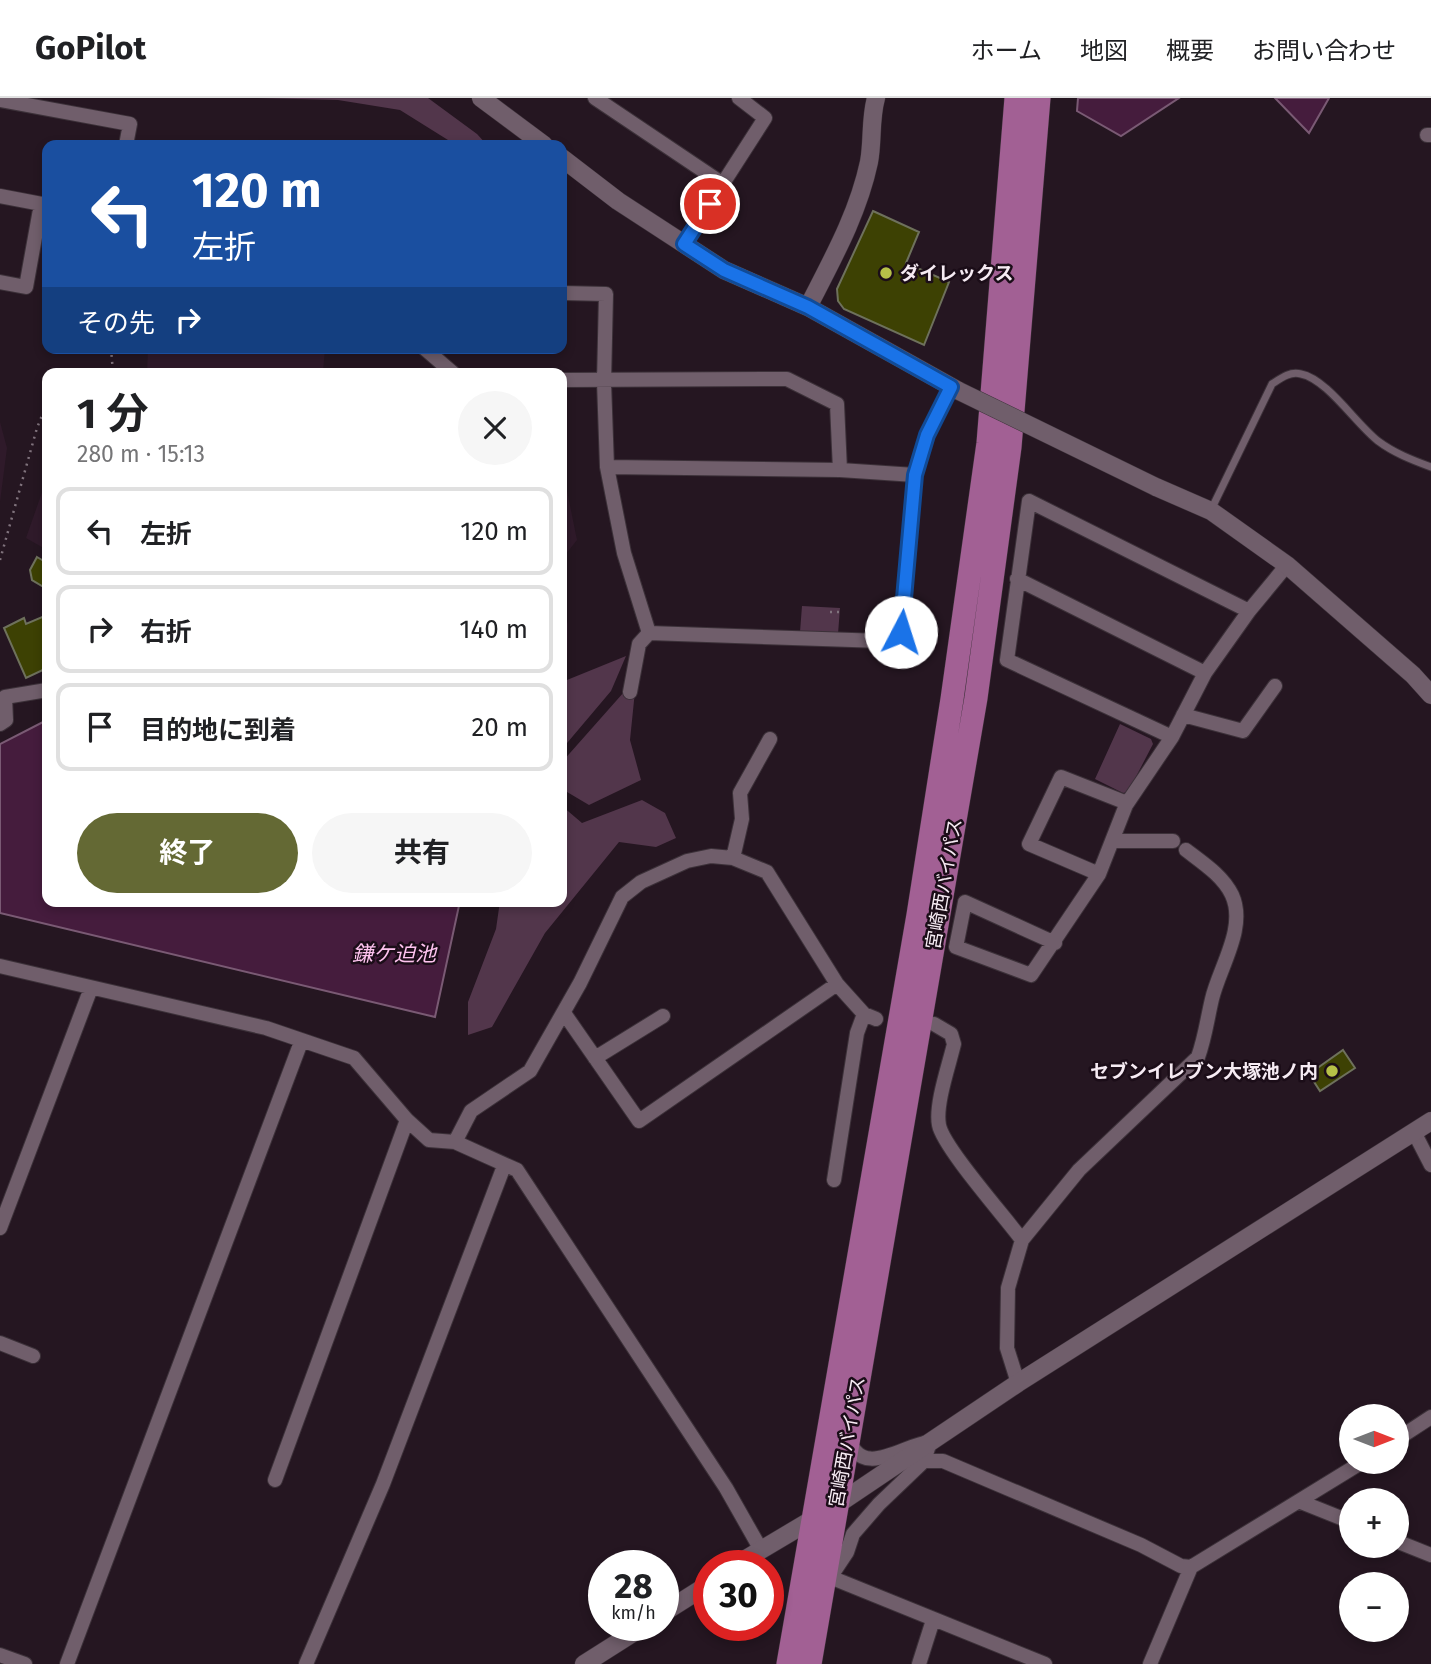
<!DOCTYPE html>
<html lang="ja">
<meta charset="utf-8">
<style>
:root{--surface:#fff;--page:#f6f6f6;--text:#202124;--muted:#757577;--line:#e0e0e0;--accent:#646934}
body{margin:0;font-family:"Fira Sans","Noto Sans JP",sans-serif;background:var(--page);color:var(--text);height:100vh;display:flex;flex-direction:column;font-size:26px;white-space:nowrap}
*{box-sizing:border-box;margin:0}
p{font-size:23px;color:var(--muted)}
.icon{flex:none;width:38px;height:38px;fill:none;stroke:currentColor;stroke-width:2;stroke-linecap:round;stroke-linejoin:round}
.map{position:relative;flex:1;overflow:hidden}
.details{position:absolute;left:42px;top:270px;width:525px;height:539px;display:flex;flex-direction:column;background:var(--surface);border-radius:14px;box-shadow:0 4px 10px #0003}
.details>*{flex:none}
.guide{position:absolute;left:42px;top:42px;width:525px;height:214px;border-radius:14px;box-shadow:0 4px 10px #0003;background:#1a4fa0;color:#fff;overflow:hidden}
.needle{width:46px;rotate:90deg}
.tools{position:absolute;left:1339px;top:1306px;display:grid;gap:14px}
.tools a{display:grid;place-items:center;width:70px;height:70px;border-radius:50%;background:var(--surface);box-shadow:0 4px 10px #0003;font-size:35px}
.speed{position:absolute;left:588px;top:1452px;display:flex;gap:14px;font-size:35px;font-weight:700;text-align:center}
.speed>*{display:grid;place-content:center;width:91px;height:91px;border-radius:50%;background:var(--surface);box-shadow:0 4px 10px #0003;line-height:1}
.speed small{font-size:18px;font-weight:400}
.speed .limit{border:10px solid #d22;background:#fff;color:#111}
.pin{position:absolute;display:grid;place-items:center;width:60px;height:60px;color:#fff;margin:-30px;border:4px solid #fff;border-radius:50%;box-shadow:0 2px 7px #0007}
.me{position:absolute;width:77px;margin:-38px;rotate:5deg;stroke-linejoin:round;filter:drop-shadow(0 0 5px #0008)}
.turn{display:flex;align-items:center;gap:24px;height:147px;padding:0 35px;font-size:32px}
.turn .icon{width:91px;height:91px;stroke-width:2.5}
.turn b{display:block;font-size:49px;line-height:60px}
.then{display:flex;align-items:center;height:66px;padding:0 35px;background:#0003;gap:14px;font-size:26px}
.round{display:grid;place-items:center;flex:none;width:74px;height:74px;border-radius:37px;background:var(--page)}
.overview{display:flex;align-items:center;justify-content:space-between;height:119px;padding:0 35px}
h1{font-size:42px;font-weight:700;line-height:52px}
.primary-button{display:flex;gap:14px;margin-top:auto;padding:14px 35px}
.primary-button a{flex:1;height:80px;border-radius:42px;background:var(--accent);color:#fff;font-size:28px;font-weight:700;line-height:80px;text-align:center}
.primary-button a+a{background:var(--page);color:var(--text)}
ul{padding:0;list-style:none}
li{display:flex;align-items:center;gap:21px;height:88px;margin:0 14px 10px;padding:0 21px;border:4px solid var(--line);border-radius:14px}
li div{flex:1}
li b{display:block;font-size:26px}
li em{font-style:normal}
header{display:flex;align-items:center;gap:42px;box-sizing:border-box;height:98px;padding:0 35px;background:var(--surface);border-bottom:2px solid var(--line)}
header strong{font-size:33px}
nav{display:flex;gap:38px;margin-inline-start:auto;font-size:24px}
.map>svg:first-child{display:block}
.built{fill:#2f1a2a}
.green{fill:#52364b}
.water{fill:#451c3d;stroke:#7a5a74;stroke-width:2}
.building{fill:#3d4103;stroke:#6e715c;stroke-width:2}
.lines{fill:none;stroke-linecap:round;stroke-linejoin:round}
.service-casing{stroke:#3c3139;stroke-width:9}
.minor-casing{stroke:#3c3139;stroke-width:16}
.tertiary-casing{stroke:#3c3139;stroke-width:19}
.trunk-casing{stroke:#3c3139;stroke-width:24}
.path{stroke:#80737d;stroke-width:2.5;stroke-dasharray:2 5;stroke-linecap:butt}
.service{stroke:#705e6b;stroke-width:7}
.minor{stroke:#705e6b;stroke-width:14}
.tertiary{stroke:#705e6b;stroke-width:18}
.trunk{stroke:#a26094;stroke-width:23}
.tertiary-bridge-casing{stroke:#3c3139;stroke-width:19;stroke-linecap:butt}
.tertiary-bridge{stroke:#705e6b;stroke-width:18}
.route-casing{stroke:#114b97;stroke-width:18}
.route{stroke:#1a73e8;stroke-width:12}
.poi-dot{fill:#b7c148;stroke:#1b0d18;stroke-width:2.5}
.labels{text-anchor:middle;dominant-baseline:central;stroke-width:5;stroke-linejoin:round;paint-order:stroke}
.poi-label{font-size:19px;font-weight:bold;fill:#f6ebf3;stroke:#1b0d18;text-anchor:start}
.street-label{font-size:19px;fill:#f6ebf3;stroke:#1b0d18}
.water-label{font-size:21px;font-style:italic;fill:#fec3ef;stroke:#1b0d18}
</style>
<header>
<strong>GoPilot</strong>
<nav><a>ホーム</a><a>地図</a><a>概要</a><a>お問い合わせ</a></nav>
</header>
<div class="map">
<svg width="1431" height="1566" viewBox="0 0 1431 1566">
<rect width="100%" height="100%" fill="#251621"/>
<path class="built" d="M148,250H325L323,275H147Z
M0,324L7,350L0,404Z
M562,368L577,442L562,461Z
M47,380V452L26,440Z
M562,500L568,527L567,573H562Z"/>
<path class="green" d="M257,0H428L477,36L487,47H456L400,12L338,2Z
M802,508L840,510L838,536L800,534Z
M626,558L611,593L562,651V584Z
M635,593L630,642L641,682L589,707L562,691V664L624,594Z
M1120,626L1151,641L1153,646L1128,694L1123,695L1095,681Z
M642,702L665,715L676,740L656,749L619,744L545,835L492,929L468,937V904L496,831L500,803H562V708L582,725Z"/>
<path class="water" d="M1078,0H1179L1121,38L1077,13Z
M1275,0H1329L1309,35Z
M47,622V803H460L435,919L0,815V646Z"/>
<path class="building" d="M873,113L919,134L906,165L949,184L924,247L844,211L838,203L837,191Z
M37,459L47,465V491L32,482L30,472Z
M47,517V570L26,580L4,530L24,520L26,526Z
M1343,952L1355,970L1320,993L1309,976Z"/>
<g class="lines">
<defs>
<path id="service" d="M1211,412L1272,286C1281,280 1290,273 1301,276C1327,281 1356,326 1378,343C1394,355 1412,362 1431,369"/>
<path id="minor" d="M595,0L723,86
M0,2L130,26L126,47
M1427,37H1431
M0,98L47,107
M684,146L765,20L739,0
M0,184L26,189L41,106
M562,195L606,196L604,284L607,369L624,455L649,535L882,543L901,534L915,377L927,337L951,289
M424,250L453,275
M562,282L787,281L837,306L840,372
M607,369L840,372L915,377
M1017,481L1205,575
M630,594L639,546L649,535
M1183,617L1243,633L1275,588
M0,626L6,622L5,599L47,592
M1172,639L1007,562L1029,403L1249,513
M1114,743H1173
M733,760L742,721L740,695L770,641
M1099,776L1029,746L1061,679L1127,705
M1055,845L965,804L956,849L1031,877L1099,776L1126,707L1172,639L1205,575L1249,513L1287,467
M0,868L266,930L354,960L407,1022L429,1042L455,1044L517,1072L726,1390L760,1450
M564,915L639,1023L837,886
M934,926L951,936L954,946C949,967 935,1007 939,1027C943,1049 1006,1120 1022,1142
M595,960L663,918
M1414,1034L1431,1067
M455,1044L471,1013L530,973L580,885L622,799L641,784L687,763L711,758L733,760L767,774L837,886L864,916L876,921
M834,1082L857,935L864,916
M0,1130L91,890
M0,1245L33,1258
M1018,1285L1007,1250L1008,1190L1022,1142L1079,1072L1198,959C1205,940 1207,922 1212,901C1219,870 1247,830 1232,797C1223,778 1203,765 1186,752
M1396,1342L1431,1319
M924,1363H943L1141,1447L1181,1468L1191,1469
M275,1382L407,1022
M1301,1404L1351,1424
M1396,1443L1431,1457
M830,1479L1045,1566
M829,1481L847,1454L853,1436L879,1406L924,1363L930,1344C904,1346 860,1384 848,1338
M0,1557L25,1566
M67,1566L301,944
M306,1566L383,1386L504,1068
M919,1566L933,1522
M1150,1566L1191,1469L1364,1363"/>
<path id="tertiary" d="M481,0L544,47
M562,60L618,103L724,172L808,209L959,293
M808,209C832,162 858,116 869,64C873,43 870,21 876,0
M1156,389L1211,413L1287,467L1413,577L1431,597
M734,1468L835,1408L1018,1285L1431,1023
M663,1515L709,1486
M584,1566L644,1528"/>
<path id="trunk" d="M788,1566L918,817L952,601L988,345L1016,0
M810,1566L976,600L1010,349L1039,0"/>
</defs>
<use href="#service" class="service-casing"/>
<use href="#minor" class="minor-casing"/>
<use href="#tertiary" class="tertiary-casing"/>
<use href="#trunk" class="trunk-casing"/>
<path class="path" d="M111,250L113,275
M0,462L37,330L47,305
M830,514H841"/>
<use href="#service" class="service"/>
<use href="#minor" class="minor"/>
<use href="#tertiary" class="tertiary"/>
<use href="#trunk" class="trunk"/>
<defs>
<path id="tertiary-bridge" d="M959,293L1156,389"/>
</defs>
<use href="#tertiary-bridge" class="tertiary-bridge-casing"/>
<use href="#tertiary-bridge" class="tertiary-bridge"/>
</g>
<g class="lines">
<defs>
<path id="route" d="M710,106L684,146L724,172L808,209L951,289L927,337L915,377L901,534"/>
</defs>
<use href="#route" class="route-casing"/>
<use href="#route" class="route"/>
</g>
<g class="poi-dot">
<circle cx="886" cy="175" r="7"/>
<circle cx="1332" cy="973" r="7"/>
</g>
<g class="labels">
<g class="poi-label">
<text x="900" y="175">ダイレックス</text>
<text x="1318" y="973" text-anchor="end">セブンイレブン大塚池ノ内</text>
</g>
<g class="street-label">
<text transform="translate(944 786) rotate(-80)">宮崎西バイパス</text>
<text transform="translate(847 1344) rotate(-80)">宮崎西バイパス</text>
</g>
<g class="water-label">
<text x="394" y="856">鎌ケ迫池</text>
</g>
</g>
</svg>
<div class="tools">
<a><svg class="needle" viewBox="-14 -14 28 28"><path d="M0-13l5 13h-10z" fill="#e53935"/><path d="M0 13l5-13h-10z" fill="#757577"/></svg></a>
<a>+</a>
<a>−</a>
</div>
<div class="speed"><div>28<small>km/h</small></div><div class="limit">30</div></div>
<div class="pin" style="left:710px;top:106px;background:#d93025"><svg class="icon" aria-label="arrive" viewBox="0 0 24 24"><path d="M6 21V4h12l-3 4 3 4H6"/></svg></div>
<svg class="me" style="left:901px;top:534px" viewBox="-20 -20 40 40"><circle r="19" fill="#fff"/><path d="M0-13L10 11 0 6-10 11z" fill="#1a73e8"/></svg>
<div class="guide">
<div class="turn"><svg class="icon" aria-label="left" viewBox="0 0 24 24"><path d="M17 20v-9H6M10 6l-5 5 5 5"/></svg><div><b>120 m</b>左折</div></div>
<div class="then">その先<svg class="icon" aria-label="right" viewBox="0 0 24 24"><path d="M7 20v-9h11M14 6l5 5-5 5"/></svg></div>
</div>
<section class="details">
<div class="overview"><div><h1>1 分</h1><p>280 m · 15:13</p></div><a class="round"><svg class="icon" aria-label="close" viewBox="0 0 24 24"><path d="M6 6l12 12M18 6L6 18"/></svg></a></div>
<ul>
<li><svg class="icon" aria-label="left" viewBox="0 0 24 24"><path d="M17 20v-9H6M10 6l-5 5 5 5"/></svg><div><b>左折</b></div><em>120 m</em></li>
<li><svg class="icon" aria-label="right" viewBox="0 0 24 24"><path d="M7 20v-9h11M14 6l5 5-5 5"/></svg><div><b>右折</b></div><em>140 m</em></li>
<li><svg class="icon" aria-label="arrive" viewBox="0 0 24 24"><path d="M6 21V4h12l-3 4 3 4H6"/></svg><div><b>目的地に到着</b></div><em>20 m</em></li>
</ul>
<div class="primary-button"><a>終了</a><a>共有</a></div>
</section>
</div>
